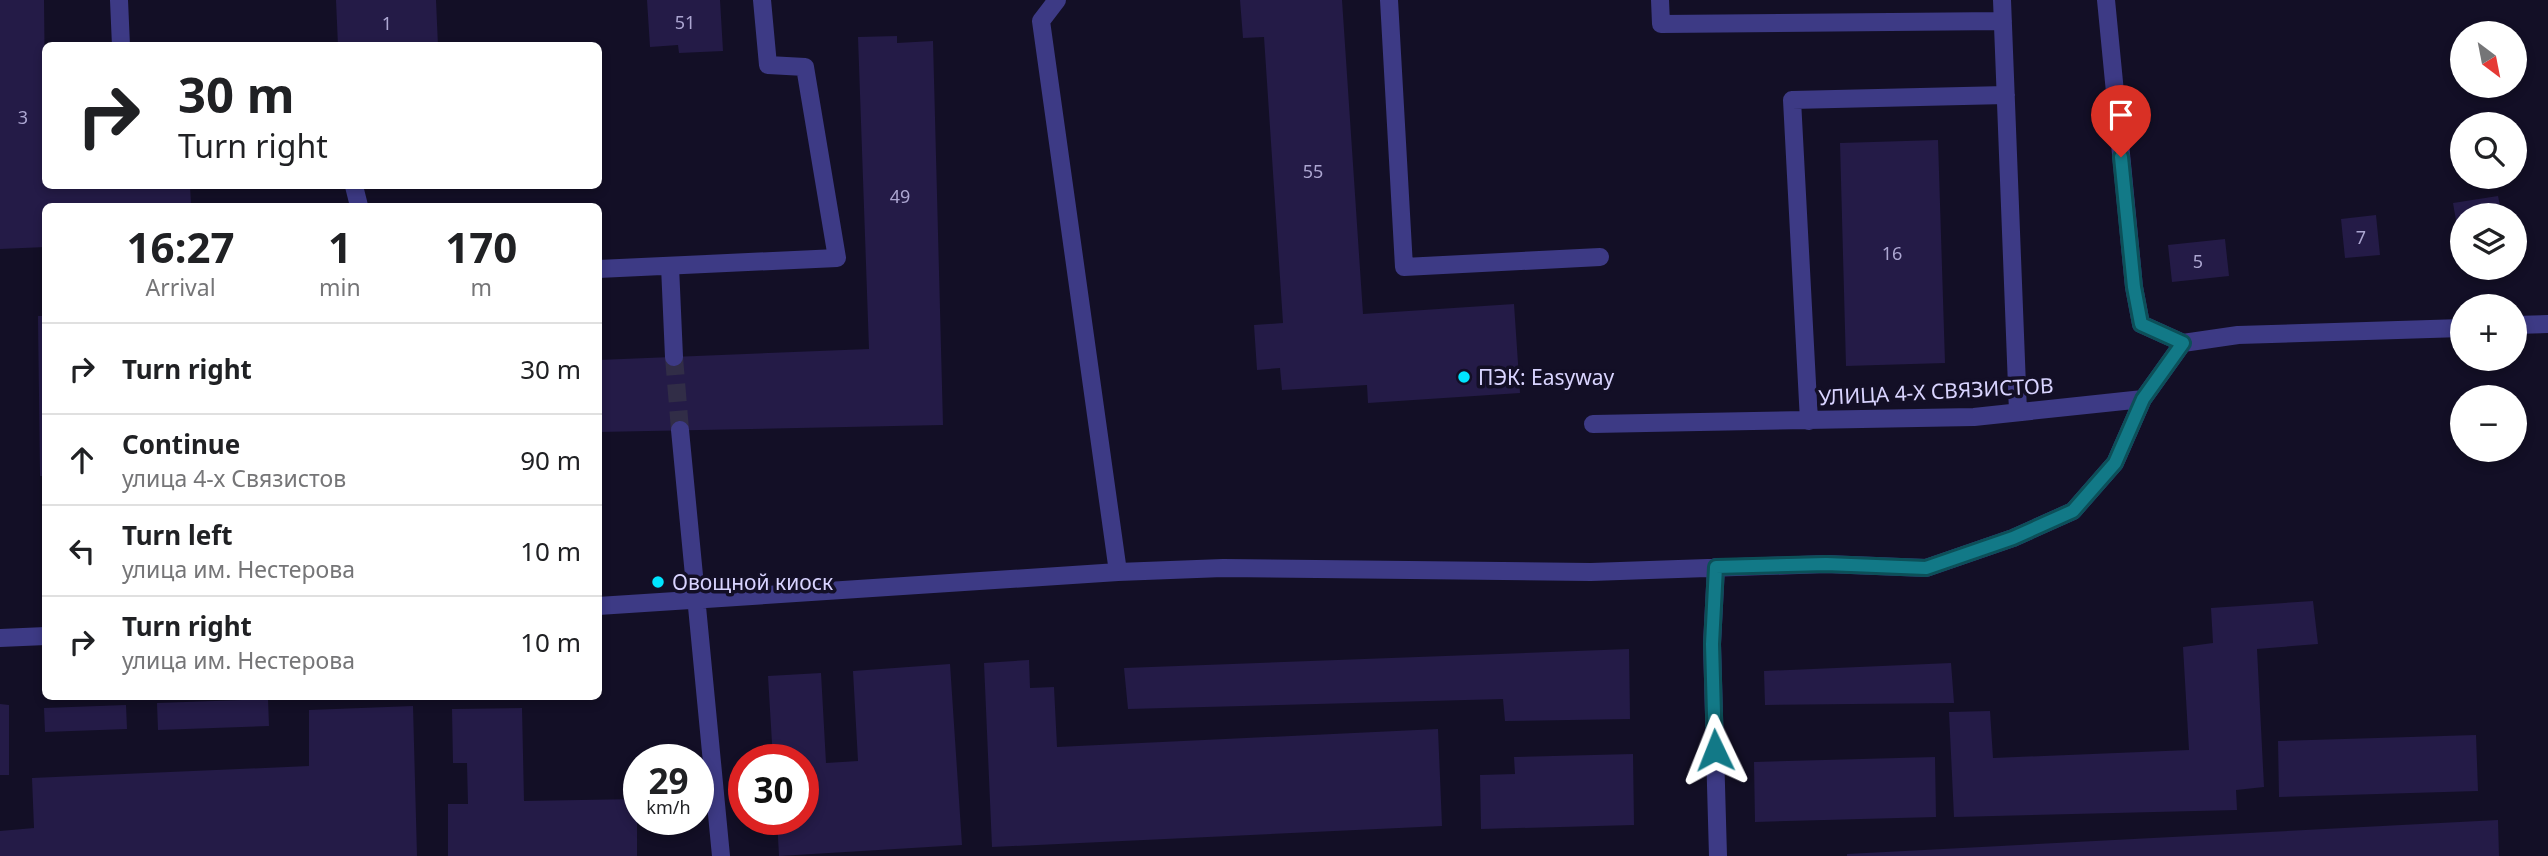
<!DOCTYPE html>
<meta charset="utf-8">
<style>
:root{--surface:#fff;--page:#f6f6f6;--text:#202124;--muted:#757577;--line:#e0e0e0}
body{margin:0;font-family:"Noto Sans",sans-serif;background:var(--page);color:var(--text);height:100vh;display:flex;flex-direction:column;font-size:26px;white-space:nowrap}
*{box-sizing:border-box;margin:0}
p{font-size:23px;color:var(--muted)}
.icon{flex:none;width:38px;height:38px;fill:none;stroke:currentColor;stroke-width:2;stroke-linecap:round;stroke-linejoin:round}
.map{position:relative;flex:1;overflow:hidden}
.sheet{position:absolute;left:42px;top:203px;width:560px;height:497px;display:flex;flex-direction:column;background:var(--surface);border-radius:10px;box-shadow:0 4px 10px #0003}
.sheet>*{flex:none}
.guide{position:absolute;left:42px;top:42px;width:560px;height:147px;border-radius:10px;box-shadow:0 4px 10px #0003;background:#fff;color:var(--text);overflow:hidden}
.needle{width:46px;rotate:148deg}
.buttons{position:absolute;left:2450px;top:21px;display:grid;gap:14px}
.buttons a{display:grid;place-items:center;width:77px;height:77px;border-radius:50%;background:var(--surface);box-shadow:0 4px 10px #0003;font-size:35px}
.speed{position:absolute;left:623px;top:744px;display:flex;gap:14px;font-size:35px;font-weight:700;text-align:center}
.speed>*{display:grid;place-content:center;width:91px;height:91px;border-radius:50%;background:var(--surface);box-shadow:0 4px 10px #0003;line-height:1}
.speed small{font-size:18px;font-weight:400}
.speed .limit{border:10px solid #d22;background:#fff;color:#111}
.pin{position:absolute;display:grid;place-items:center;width:60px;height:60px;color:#fff;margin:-72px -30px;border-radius:50% 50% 50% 0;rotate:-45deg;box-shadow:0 0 7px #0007}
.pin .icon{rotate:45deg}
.me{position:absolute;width:77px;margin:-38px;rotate:358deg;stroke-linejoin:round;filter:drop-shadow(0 0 5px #0008)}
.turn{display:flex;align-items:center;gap:24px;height:147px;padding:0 21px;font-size:32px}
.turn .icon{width:91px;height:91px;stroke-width:2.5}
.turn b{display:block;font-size:49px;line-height:60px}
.eta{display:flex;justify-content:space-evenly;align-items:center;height:119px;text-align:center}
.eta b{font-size:42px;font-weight:700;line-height:49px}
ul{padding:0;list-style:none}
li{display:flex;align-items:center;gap:21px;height:91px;padding:0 21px;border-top:2px solid var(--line)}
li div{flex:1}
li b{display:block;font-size:26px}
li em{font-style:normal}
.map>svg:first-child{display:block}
.building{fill:#241b47}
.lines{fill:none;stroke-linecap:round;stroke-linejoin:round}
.minor-tunnel{stroke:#312d47;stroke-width:18;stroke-dasharray:18 9;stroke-linecap:butt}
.minor{stroke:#3d3a85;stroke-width:18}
.route-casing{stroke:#0c4f58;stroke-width:18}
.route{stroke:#127987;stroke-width:12}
.poi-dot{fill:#00e5ff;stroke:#130f26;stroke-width:2.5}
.labels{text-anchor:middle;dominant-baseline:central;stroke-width:7;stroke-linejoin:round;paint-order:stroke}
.number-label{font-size:18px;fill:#aca6d1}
.poi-label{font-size:21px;fill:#d9d4ff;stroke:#130f26;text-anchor:start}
.street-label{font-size:21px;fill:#d9d4ff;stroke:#130f26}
</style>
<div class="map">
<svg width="2548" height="856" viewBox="0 0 2548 856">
<rect width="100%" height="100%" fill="#130f26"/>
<path class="building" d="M0,0H44L46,186H190L191,204H180V206H46V247L0,249Z
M336,0H436L438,46H338Z
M647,0H720L723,51L679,53L678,45L650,47Z
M1240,0H1342L1363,314L1514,304L1520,393L1368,403L1367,385L1282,390L1280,368L1257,370L1254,325L1283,323L1264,37L1243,38Z
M897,36V43L933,41L943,425L598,432V360L869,349L858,37Z
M1938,140L1945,363L1846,366L1840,143Z
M2498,196L2502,215H2462L2461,250L2453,203Z
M2376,215L2380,255L2345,258L2341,219Z
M2225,239L2229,276L2172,282L2168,245Z
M38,316H46V476H40Z
M2313,601L2318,644L2257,649L2264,787L2236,790L2237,810L1954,817L1949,712L1990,711L1993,758L2189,750L2183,647L2213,643L2211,608Z
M1629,649L1630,719L1505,721L1503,699L1128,709L1124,668Z
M1029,660L1030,688L1054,687L1057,747L1438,729L1442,826L992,847L984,663Z
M1951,663L1954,703L1765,705L1764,671Z
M950,664L962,845L779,856L777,819H803V760H773L768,676L821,673L826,763L858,761L853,671Z
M268,699L269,726L158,730L157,703Z
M0,704L9,705V775H0Z
M126,705L127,729L45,732L44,708Z
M413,706L417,856H0V831L34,828L32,778L309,766V710Z
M522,708L524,801L637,799V856H448V804H468L467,763H453L452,709Z
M2476,735L2478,791L2279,797L2278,741Z
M1633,754L1634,825L1481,829L1480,775L1515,774L1514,757Z
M1935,757L1936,817L1755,822L1754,762Z
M2498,820L2499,856H1847V854Z"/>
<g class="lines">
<path class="minor-tunnel" d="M674,357L680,430"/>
<path class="minor" d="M119,0L121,46
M1057,0L1041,21L1118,572
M1389,0L1404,267L1600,257
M1660,0L1661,24L2003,21
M2002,0L2018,412
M2106,0L2134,287L2141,324L2183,343
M354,186L359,206
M670,266L674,357
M598,269L837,258L805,67L768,65L762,0
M2515,325L2548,324
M1809,421L1792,100L2006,95
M1593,424L1974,417L2143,399L2183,343L2238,335L2462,328
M680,430L721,856
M1716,567L1712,644L1718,856
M598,606L1118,572L1223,568L1591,572L1826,564L1926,568L2013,538L2073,511L2115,463L2143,399
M0,638L46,636"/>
</g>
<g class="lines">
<defs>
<path id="route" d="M1715,750L1712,644L1716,567L1826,564L1926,568L2013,538L2073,511L2115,463L2143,399L2183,343L2141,324L2134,287L2121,157"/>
</defs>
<use href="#route" class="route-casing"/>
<use href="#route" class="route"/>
</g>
<g class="poi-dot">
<circle cx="1464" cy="377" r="7"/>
<circle cx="658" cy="582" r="7"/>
</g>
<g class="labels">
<g class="number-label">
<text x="685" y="22">51</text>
<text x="387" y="23">1</text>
<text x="23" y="117">3</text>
<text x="1313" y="171">55</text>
<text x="900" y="196">49</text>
<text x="2361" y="237">7</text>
<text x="1892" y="253">16</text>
<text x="2198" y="261">5</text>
</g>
<g class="poi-label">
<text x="1478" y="377">ПЭК: Easyway</text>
<text x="672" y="582">Овощной киоск</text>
</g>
<g class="street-label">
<text transform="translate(1936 391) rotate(-3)">УЛИЦА 4-Х СВЯЗИСТОВ</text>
</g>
</g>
</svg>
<div class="buttons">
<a><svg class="needle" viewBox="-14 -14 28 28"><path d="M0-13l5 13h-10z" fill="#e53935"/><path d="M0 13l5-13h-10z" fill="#757577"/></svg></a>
<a><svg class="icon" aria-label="search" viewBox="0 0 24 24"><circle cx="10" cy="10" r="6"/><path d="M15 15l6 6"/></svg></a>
<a><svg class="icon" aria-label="layers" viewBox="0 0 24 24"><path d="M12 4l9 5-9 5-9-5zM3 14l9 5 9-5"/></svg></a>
<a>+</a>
<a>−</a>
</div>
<div class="speed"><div>29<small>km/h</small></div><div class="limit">30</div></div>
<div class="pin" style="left:2121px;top:157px;background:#d93025"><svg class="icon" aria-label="arrive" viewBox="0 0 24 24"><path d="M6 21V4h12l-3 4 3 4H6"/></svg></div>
<svg class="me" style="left:1715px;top:750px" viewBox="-20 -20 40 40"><path d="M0-17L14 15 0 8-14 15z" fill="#127987" stroke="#fff" stroke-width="4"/></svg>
<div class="guide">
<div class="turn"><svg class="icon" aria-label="right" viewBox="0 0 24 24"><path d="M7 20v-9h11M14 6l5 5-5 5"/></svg><div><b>30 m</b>Turn right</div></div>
</div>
<section class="sheet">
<div class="eta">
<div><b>16:27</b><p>Arrival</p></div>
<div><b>1</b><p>min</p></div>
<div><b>170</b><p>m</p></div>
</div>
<ul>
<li><svg class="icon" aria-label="right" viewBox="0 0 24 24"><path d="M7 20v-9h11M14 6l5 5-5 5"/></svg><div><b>Turn right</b></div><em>30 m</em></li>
<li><svg class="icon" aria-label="ahead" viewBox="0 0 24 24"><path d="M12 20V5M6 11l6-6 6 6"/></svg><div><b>Continue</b><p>улица 4-х Связистов</p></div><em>90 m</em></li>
<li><svg class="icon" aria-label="left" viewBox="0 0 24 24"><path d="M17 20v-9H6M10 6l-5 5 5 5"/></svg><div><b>Turn left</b><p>улица им. Нестерова</p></div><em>10 m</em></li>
<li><svg class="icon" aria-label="right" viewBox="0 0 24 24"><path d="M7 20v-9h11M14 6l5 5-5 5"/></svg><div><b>Turn right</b><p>улица им. Нестерова</p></div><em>10 m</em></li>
</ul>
</section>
</div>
